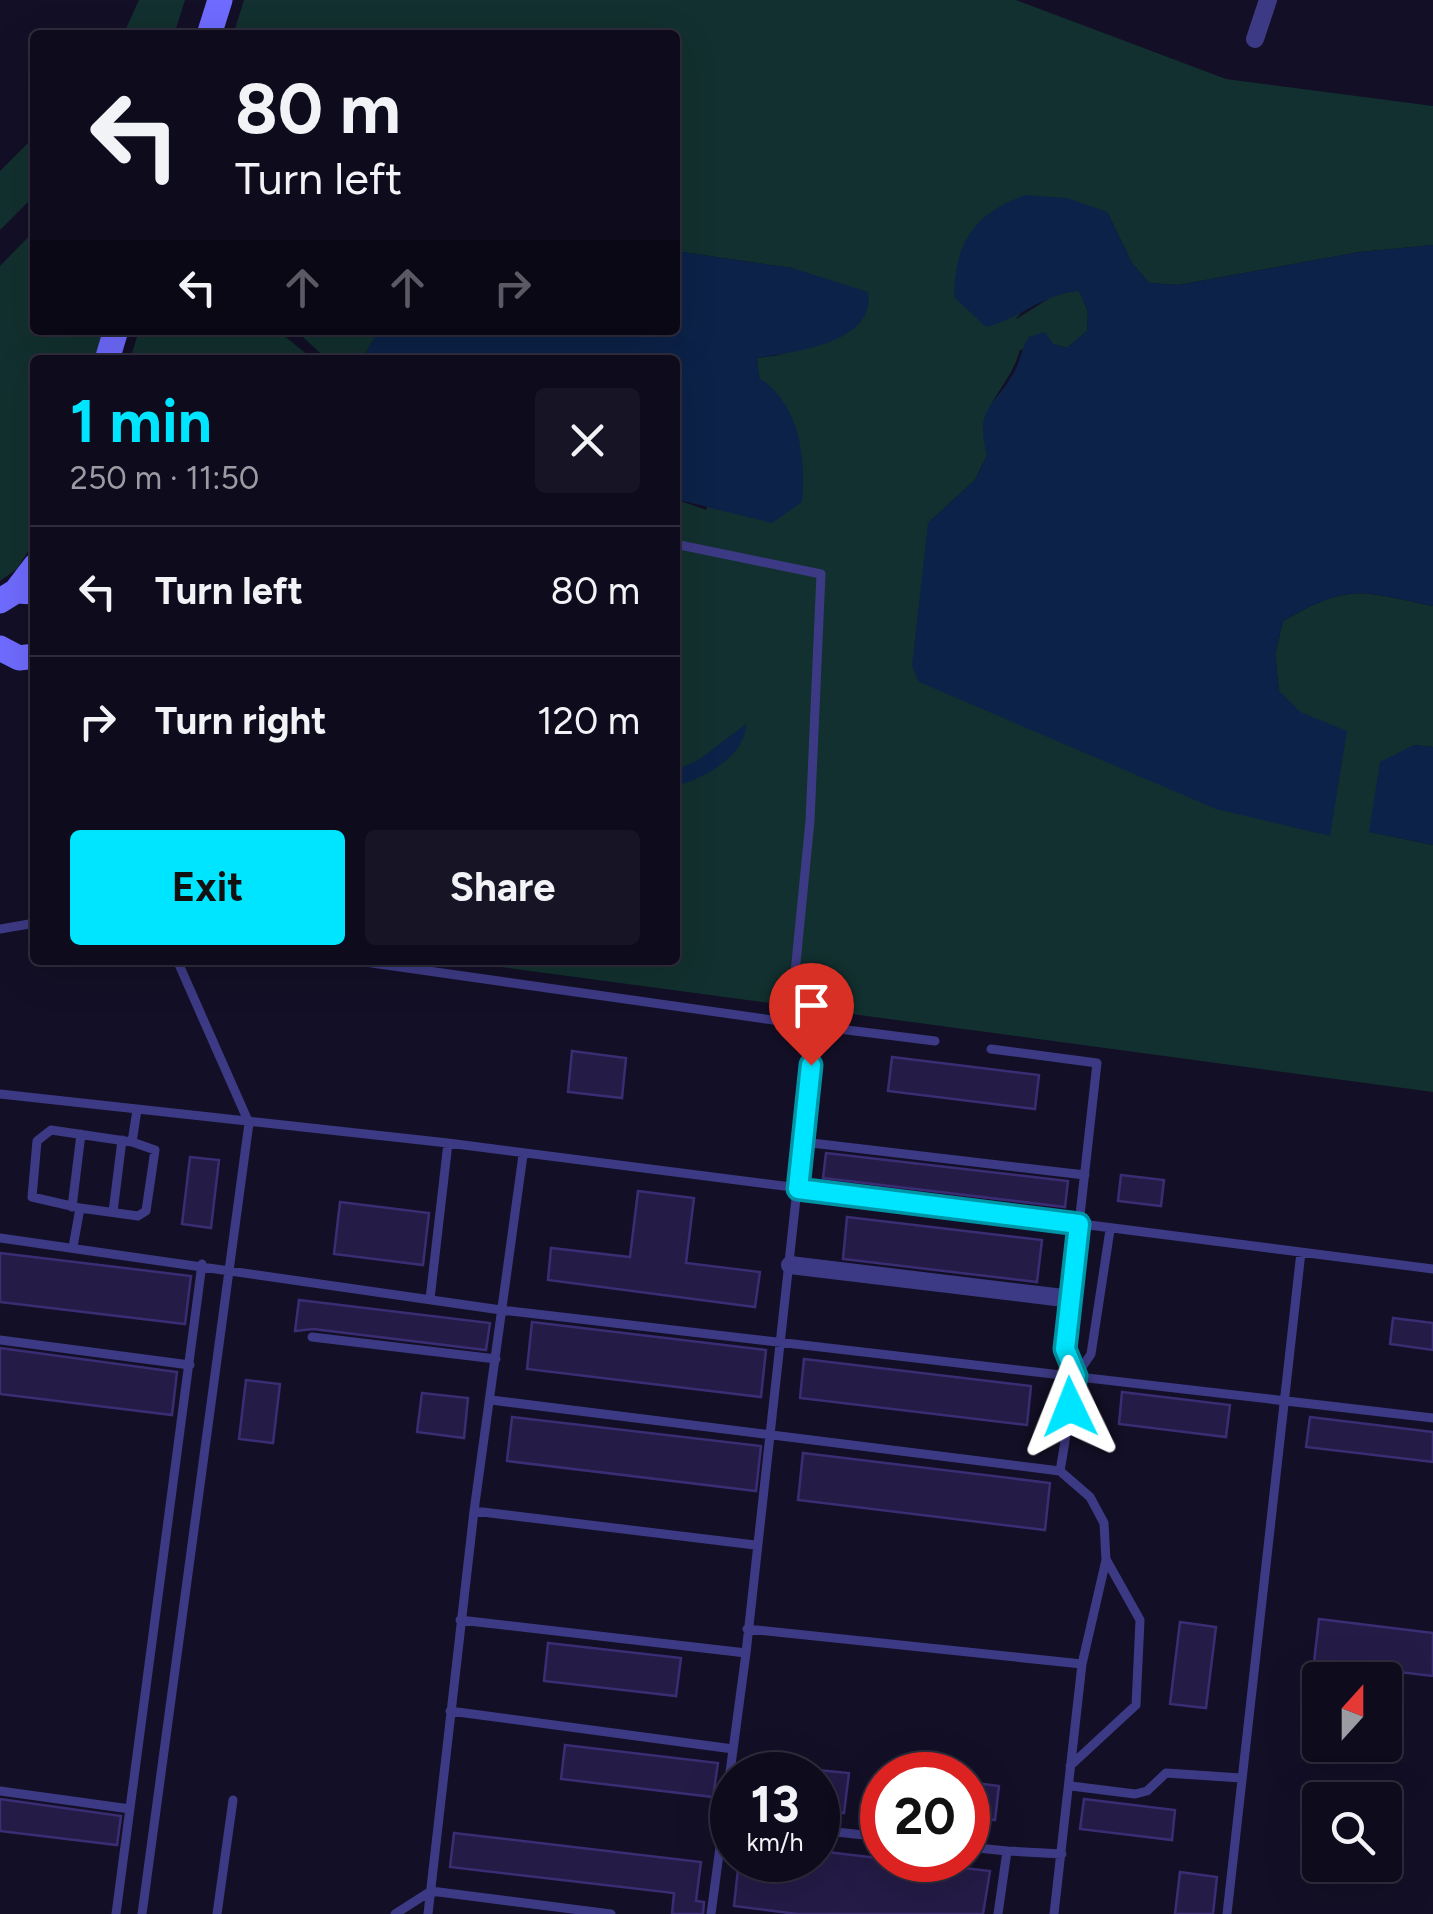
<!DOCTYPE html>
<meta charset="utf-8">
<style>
:root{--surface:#0e0b1c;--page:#171425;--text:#f1f3f6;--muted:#9b9ba3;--line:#2e2b3b;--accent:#00e5ff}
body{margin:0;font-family:Figtree,sans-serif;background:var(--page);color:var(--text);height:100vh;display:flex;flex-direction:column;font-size:38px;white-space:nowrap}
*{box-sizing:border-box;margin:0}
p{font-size:32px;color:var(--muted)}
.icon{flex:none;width:55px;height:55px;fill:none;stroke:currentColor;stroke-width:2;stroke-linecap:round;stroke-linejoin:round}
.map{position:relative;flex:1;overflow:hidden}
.side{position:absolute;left:30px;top:355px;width:650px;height:610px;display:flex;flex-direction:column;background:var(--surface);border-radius:10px;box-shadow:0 10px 40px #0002,0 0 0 2px var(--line)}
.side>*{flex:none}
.hud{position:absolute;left:30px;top:30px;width:650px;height:305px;border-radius:10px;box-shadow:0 10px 40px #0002,0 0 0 2px var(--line);background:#0e0b1c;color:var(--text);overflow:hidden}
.needle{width:65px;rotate:21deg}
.buttons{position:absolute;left:1302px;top:1662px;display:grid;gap:20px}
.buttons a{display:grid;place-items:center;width:100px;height:100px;border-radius:10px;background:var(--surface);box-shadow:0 10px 40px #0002,0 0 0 2px var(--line);font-size:50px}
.speed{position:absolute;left:710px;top:1752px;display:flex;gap:20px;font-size:50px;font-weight:700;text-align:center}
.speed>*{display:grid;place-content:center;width:130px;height:130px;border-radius:50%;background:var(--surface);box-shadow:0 10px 40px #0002,0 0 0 2px var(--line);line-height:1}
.speed small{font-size:25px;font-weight:400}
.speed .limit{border:15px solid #d22;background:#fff;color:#111}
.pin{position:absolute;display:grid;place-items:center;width:85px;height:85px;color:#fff;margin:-102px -42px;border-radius:50% 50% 50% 0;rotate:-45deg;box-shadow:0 0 10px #0007}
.pin .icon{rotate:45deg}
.me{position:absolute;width:110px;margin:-55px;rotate:358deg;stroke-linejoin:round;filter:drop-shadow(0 0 8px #0008)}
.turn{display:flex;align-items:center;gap:35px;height:210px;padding:0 40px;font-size:45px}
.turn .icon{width:130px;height:130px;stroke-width:2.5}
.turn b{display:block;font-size:70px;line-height:85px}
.lanes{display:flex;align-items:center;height:95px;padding:0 40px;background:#0003;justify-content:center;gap:50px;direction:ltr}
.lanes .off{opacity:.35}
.round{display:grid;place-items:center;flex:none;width:105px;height:105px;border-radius:10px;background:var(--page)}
.overview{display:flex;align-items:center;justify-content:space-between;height:170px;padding:0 40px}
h1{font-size:60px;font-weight:700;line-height:75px;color:var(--accent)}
.action{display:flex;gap:20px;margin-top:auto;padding:20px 40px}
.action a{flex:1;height:115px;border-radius:10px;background:var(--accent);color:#111;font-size:40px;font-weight:700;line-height:115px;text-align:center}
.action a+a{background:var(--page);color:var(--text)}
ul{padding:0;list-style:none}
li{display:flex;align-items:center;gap:30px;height:130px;padding:0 40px;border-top:2px solid var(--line)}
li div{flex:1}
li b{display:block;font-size:38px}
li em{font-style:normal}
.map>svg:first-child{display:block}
.green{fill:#12302f}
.water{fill:#0c2248}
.building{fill:#241b47;stroke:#3b2d73;stroke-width:2.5}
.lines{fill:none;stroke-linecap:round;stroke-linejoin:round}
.lane{stroke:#3d3a85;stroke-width:9}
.street{stroke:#3d3a85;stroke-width:18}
.secondary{stroke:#6f6bff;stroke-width:25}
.route-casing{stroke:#0095a6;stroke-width:25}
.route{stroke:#00e5ff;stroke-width:18}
</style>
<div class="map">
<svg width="1433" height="1914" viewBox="0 0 1433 1914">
<rect width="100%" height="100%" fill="#130f26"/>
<path class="green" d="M139,0H185L174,35H123Z
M244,0H1016L1226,79L1433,106V245L1360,252L1178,285L1149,283L1132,263L1107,212L1015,320L1059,292L1079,291L1088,311L1087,331L1067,348L1053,344L1020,350C1008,393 974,404 987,455L975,480L928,523L1300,712L1279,691L1275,655L1283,621C1350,583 1360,591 1433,606V747L1414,745L1370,832L1433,845V1092L449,960H675V499L706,510L759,379L757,358L780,355L792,268L675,251V35H233Z
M35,136V195L0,230V171Z
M35,230V330H104L94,360H35V540L17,569L0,581V266Z
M139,330H277L314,360H130Z
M295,330H379L362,360H328Z"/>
<path class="water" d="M1025,195L1067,198L1107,212L1132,263L1149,283L1178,285L1360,252L1433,245V606C1361,591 1350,583 1283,621L1275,655L1279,691L1300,712L1347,731L1330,836L1216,809L919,682L912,666L928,523L975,480L987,455C975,408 992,409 1013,374C1020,363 1021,349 1029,337L1045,332L1053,344L1067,348L1087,331L1088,311L1079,291C1045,293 1019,319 986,327L954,297C955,243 973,214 1025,195Z
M675,251L792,268L868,292C877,343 793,352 757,358L759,378C800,404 806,458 802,502L772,523L675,499V360H362L379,330H675Z
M746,724C747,755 702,780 675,786V770L697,761Z
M1414,745L1433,747V845L1369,832L1380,762Z"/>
<path class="building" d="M572,1051L626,1058L622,1098L568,1092Z
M892,1057L1039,1075L1035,1109L888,1091Z
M826,1153L1068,1181L1065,1207L823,1178Z
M190,1157L219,1160L211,1228L182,1224Z
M1121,1175L1164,1180L1161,1206L1118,1201Z
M638,1191L694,1198L686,1263L760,1272L755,1307L548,1280L551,1248L630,1257Z
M340,1202L429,1213L423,1265L334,1254Z
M847,1217L1042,1240L1037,1282L843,1259Z
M0,1253L191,1276L185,1324L0,1302Z
M299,1300L490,1323L486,1350L313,1329L295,1331Z
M1393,1318L1433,1323V1350L1390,1344Z
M532,1322L766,1350L761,1397L527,1369Z
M0,1348L177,1372L172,1415L0,1394Z
M804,1359L1031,1386L1027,1425L800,1398Z
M246,1380L280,1384L273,1443L239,1439Z
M1122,1392L1230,1405L1226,1437L1119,1424Z
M422,1393L468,1398L464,1438L417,1432Z
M512,1417L761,1446L756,1491L507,1461Z
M1310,1417L1433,1432V1462L1306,1447Z
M803,1453L1050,1483L1045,1530L798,1500Z
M1319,1619L1433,1633V1676L1314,1662Z
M1180,1622L1216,1627L1206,1708L1170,1704Z
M548,1643L681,1658L676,1696L544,1681Z
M565,1745L718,1763L713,1797L561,1779Z
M818,1770L849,1773L844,1813L818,1810Z
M968,1782L999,1786L995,1820L968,1817Z
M0,1799L121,1816L117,1845L0,1831Z
M1084,1799L1175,1810L1172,1840L1080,1829Z
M454,1833L701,1862L696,1901L704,1902L703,1914H672L674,1893L450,1867Z
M818,1851L990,1871L983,1914H797L734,1906L739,1860H818Z
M1180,1872L1217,1877L1213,1914H1175Z"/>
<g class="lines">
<path class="lane" d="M675,544L821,574L810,821L790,1023
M0,929L35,923
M351,960L815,1026L746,1653L711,1914
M815,1026L935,1041
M991,1049L1097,1063L1079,1224
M0,1094L448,1143L1433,1269
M803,1142L1085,1175
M72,1207L81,1134
M80,1208L138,1216L146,1211L155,1150L132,1142L137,1110
M113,1212L122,1140
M0,1238L501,1310L1433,1418
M73,1247L80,1208L32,1197L37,1141L51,1130L132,1142
M430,1299L448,1143
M312,1337L496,1359
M0,1340L190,1365
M491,1400L1060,1471
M474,1511L755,1545
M460,1620L746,1653
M747,1629L1082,1664
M450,1711L733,1749
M1070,1766L1136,1705L1140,1620L1107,1561
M1071,1786L1135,1794L1147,1791L1166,1773L1241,1778
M0,1791L130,1809
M818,1830L882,1837
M968,1847L1007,1851
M116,1914L202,1264
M142,1914L249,1123L177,960
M217,1914L233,1800
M395,1914L431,1891L611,1914
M428,1914L474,1511L523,1155
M998,1914L1007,1851L1062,1854
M1054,1914L1082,1664L1106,1560L1104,1523L1090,1497L1060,1471L1076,1376L1091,1354L1110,1230
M1227,1914L1301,1252"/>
<path class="street" d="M1255,39L1268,0
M790,1265L1072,1299
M1076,1376L1065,1349L1079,1224"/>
<path class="secondary" d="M209,35L220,0
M107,360L116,330
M16,591L35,566
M0,601L16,591L35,592
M0,648L19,658L35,656"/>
</g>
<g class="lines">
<defs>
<path id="route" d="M811,1065L798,1189L1079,1224L1065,1349L1076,1376L1070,1407"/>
</defs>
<use href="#route" class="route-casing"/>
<use href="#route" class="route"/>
</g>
</svg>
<div class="buttons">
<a><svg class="needle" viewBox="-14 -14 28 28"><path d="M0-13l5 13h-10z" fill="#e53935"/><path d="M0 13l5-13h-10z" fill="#9b9ba3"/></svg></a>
<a><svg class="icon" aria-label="search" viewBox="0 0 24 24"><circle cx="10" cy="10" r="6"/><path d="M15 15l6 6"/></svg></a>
</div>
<div class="speed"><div>13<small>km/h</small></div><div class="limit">20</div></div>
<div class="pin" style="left:811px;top:1065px;background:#d93025"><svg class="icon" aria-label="arrive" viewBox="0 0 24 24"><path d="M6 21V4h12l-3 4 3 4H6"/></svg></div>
<svg class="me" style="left:1070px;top:1407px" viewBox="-20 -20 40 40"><path d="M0-17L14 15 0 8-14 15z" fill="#00e5ff" stroke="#fff" stroke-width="4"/></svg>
<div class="hud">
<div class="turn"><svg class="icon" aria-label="left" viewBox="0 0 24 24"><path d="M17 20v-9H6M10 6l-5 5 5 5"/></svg><div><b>80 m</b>Turn left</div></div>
<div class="lanes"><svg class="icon" aria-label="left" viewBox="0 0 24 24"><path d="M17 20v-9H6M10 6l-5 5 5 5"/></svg><svg class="icon off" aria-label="ahead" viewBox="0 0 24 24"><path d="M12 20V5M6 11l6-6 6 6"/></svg><svg class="icon off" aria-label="ahead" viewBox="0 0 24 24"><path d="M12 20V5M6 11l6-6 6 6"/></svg><svg class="icon off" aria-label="right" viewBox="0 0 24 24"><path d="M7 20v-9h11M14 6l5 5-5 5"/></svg></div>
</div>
<section class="side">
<div class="overview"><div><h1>1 min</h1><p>250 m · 11:50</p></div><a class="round"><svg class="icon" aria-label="close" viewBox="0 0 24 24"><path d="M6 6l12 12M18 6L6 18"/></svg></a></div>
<ul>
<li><svg class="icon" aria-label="left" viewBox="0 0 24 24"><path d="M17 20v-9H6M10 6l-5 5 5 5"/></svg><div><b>Turn left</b></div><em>80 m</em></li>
<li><svg class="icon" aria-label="right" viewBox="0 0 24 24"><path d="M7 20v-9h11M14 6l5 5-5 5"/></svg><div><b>Turn right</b></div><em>120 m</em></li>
</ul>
<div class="action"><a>Exit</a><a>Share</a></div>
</section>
</div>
